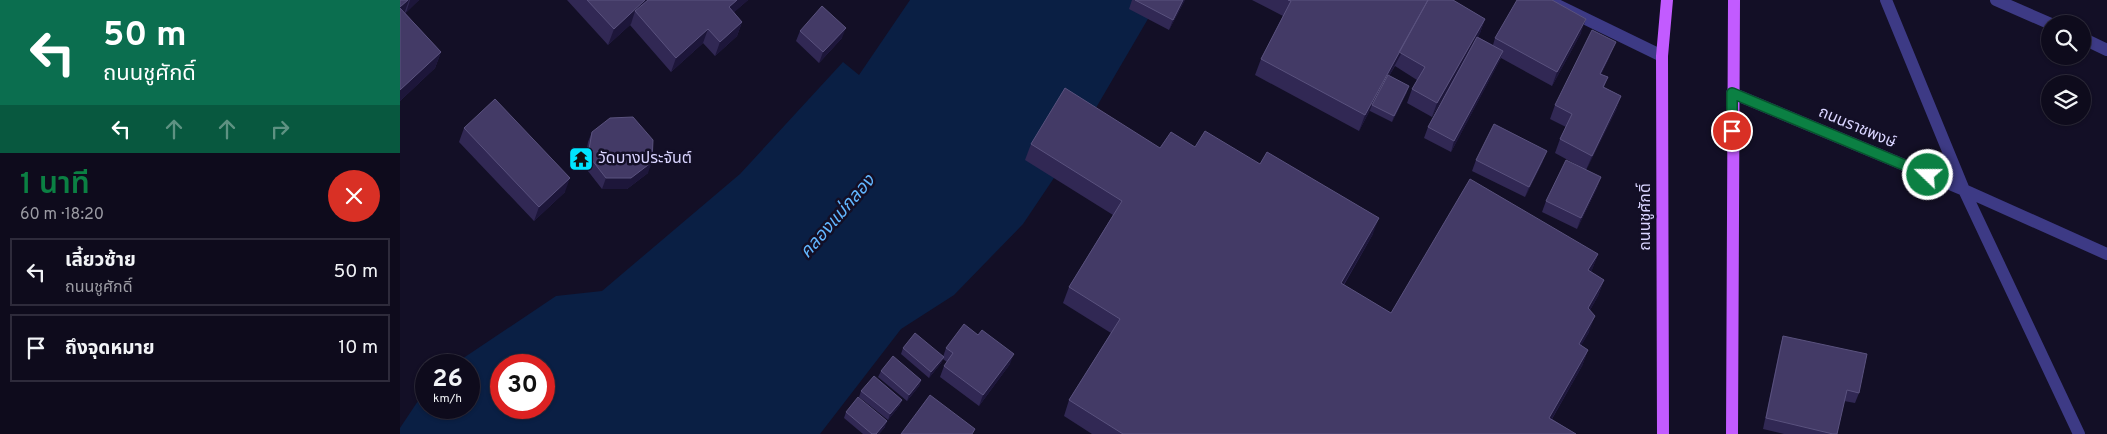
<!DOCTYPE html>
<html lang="th">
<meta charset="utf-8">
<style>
:root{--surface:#0e0b1c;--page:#1c1929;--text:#f1f3f6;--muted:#9b9ba3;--line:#2e2b3b;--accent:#0b8043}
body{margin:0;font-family:Overpass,"Noto Sans Thai",sans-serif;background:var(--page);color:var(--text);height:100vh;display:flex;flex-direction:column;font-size:19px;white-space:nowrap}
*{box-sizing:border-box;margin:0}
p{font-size:16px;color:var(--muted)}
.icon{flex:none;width:28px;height:28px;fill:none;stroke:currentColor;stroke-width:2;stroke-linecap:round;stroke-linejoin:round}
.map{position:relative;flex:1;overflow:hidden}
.sheet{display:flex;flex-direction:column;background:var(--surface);width:400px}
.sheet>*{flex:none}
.top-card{background:#0b6e4f;color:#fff;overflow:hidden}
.buttons{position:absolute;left:1641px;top:15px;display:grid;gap:10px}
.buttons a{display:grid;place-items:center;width:50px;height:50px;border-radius:50%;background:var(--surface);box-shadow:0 1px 4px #0004,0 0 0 1px var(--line);font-size:25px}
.speed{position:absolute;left:15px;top:354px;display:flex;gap:10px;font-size:25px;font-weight:700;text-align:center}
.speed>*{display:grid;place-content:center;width:65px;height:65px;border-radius:50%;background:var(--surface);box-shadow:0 1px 4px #0004,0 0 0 1px var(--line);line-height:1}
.speed small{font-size:12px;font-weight:400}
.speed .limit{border:8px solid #d22;background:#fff;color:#111}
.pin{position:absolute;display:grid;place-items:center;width:42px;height:42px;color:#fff;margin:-21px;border:2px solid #fff;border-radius:50%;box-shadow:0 1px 5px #0007}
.me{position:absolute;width:55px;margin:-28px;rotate:292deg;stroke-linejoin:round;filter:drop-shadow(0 0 4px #0008)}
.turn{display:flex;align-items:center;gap:18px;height:105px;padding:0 20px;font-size:22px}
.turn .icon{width:65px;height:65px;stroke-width:2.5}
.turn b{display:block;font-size:35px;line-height:42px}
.lanes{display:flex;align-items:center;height:48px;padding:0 20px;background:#0003;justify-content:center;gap:25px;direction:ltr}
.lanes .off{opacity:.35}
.round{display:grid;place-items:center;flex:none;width:52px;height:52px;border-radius:26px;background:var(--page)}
.overview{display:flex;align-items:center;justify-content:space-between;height:85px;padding:0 20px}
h1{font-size:30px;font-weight:600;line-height:38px;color:var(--accent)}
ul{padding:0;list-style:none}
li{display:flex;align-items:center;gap:15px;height:68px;margin:0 10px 8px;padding:0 10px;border:2px solid var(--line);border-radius:0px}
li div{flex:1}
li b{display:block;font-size:19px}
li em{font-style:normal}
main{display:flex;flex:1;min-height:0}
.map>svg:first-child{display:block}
.water{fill:#0a1f44;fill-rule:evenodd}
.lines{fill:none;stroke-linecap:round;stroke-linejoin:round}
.minor{stroke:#3d3a85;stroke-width:12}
.major{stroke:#c25bff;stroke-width:12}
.wall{fill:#312854}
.shaded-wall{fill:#1d163a}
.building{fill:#433a66;stroke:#5a527e}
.route-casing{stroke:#07532c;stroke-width:12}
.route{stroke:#0b8043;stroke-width:9}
.labels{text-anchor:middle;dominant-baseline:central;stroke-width:5;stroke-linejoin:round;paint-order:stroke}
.street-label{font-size:16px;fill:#d9d4ff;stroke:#130f26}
.poi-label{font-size:16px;fill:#d9d4ff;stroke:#130f26;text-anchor:start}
.water-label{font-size:18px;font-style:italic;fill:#62b6ff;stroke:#130f26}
</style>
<main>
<section class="sheet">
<div class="top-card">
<div class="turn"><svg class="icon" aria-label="left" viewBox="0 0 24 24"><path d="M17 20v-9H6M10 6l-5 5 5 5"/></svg><div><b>50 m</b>ถนนชูศักดิ์</div></div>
<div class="lanes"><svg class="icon" aria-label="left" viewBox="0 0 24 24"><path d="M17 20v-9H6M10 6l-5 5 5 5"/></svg><svg class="icon off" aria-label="ahead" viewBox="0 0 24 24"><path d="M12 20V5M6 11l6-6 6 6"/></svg><svg class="icon off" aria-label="ahead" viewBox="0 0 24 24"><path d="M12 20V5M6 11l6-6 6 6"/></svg><svg class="icon off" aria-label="right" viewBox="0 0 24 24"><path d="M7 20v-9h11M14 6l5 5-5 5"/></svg></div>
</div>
<div class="overview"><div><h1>1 นาที</h1><p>60 m · 18:20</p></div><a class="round" style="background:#d93025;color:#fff"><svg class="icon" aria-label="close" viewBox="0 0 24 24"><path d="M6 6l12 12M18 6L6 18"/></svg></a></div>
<ul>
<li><svg class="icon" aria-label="left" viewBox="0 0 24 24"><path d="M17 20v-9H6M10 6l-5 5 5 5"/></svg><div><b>เลี้ยวซ้าย</b><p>ถนนชูศักดิ์</p></div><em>50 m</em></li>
<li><svg class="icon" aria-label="arrive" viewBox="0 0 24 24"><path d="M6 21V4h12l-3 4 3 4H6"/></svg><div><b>ถึงจุดหมาย</b></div><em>10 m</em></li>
</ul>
</section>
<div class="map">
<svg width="1707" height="434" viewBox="0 0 1707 434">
<rect width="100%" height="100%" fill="#130f26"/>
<path class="water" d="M510,0H759L662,166L623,224L554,295L501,329L420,434H0V428L26,389V408H69V365H53L156,296L202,291L340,174L443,62L459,75ZM101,365H144V408H101Z"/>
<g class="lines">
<path class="minor" d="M1147,0L1262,56
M1486,0L1564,190L1679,434
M1596,0L1651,24
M1682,38L1707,50
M1332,93L1564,190L1707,254"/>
<path class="major" d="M1263,434L1262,56L1267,0
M1332,434L1334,0"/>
</g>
<path class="wall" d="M0,0H19L5,13L41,52L35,68L0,101Z
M167,0H348L334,12L342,22L337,36L315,56L303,43L271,72L230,25L231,24L208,45Z
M732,0H785L769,30L729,9Z
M852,0H1053L1085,19L1080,33L1078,37L1093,45L1095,38L1181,33L1152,86L1101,58L1051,152L1024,138L1028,127L1060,68L1032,117L1007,103L1012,89L1017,80L995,66L989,76L1007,92L992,122L970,111V110L959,131L855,75L861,59L883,16Z
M400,31L442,38L419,63L396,41Z
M1210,56L1201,74L1208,77L1204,87L1221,96L1216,110L1186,170L1155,153L1160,139L1166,127L1150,119L1155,105Z
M64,128L165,192L134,221L59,142Z
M192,132L248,173L227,189H202L184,166L188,142Z
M631,144L760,148L795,147L973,234L944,285L991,313L1198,254L1191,272L1204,280L1198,296L1190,310L1189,332L1181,345L1188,350L1182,366L1152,419L1176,434H692L664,416L669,400L711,333L663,303L669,287L713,215L625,160Z
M1076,160L1143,161L1125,197L1072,171Z
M1201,177L1197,188L1177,229L1142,212L1146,201Z
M1383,336L1459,393L1455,403L1444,401L1437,434H1384L1363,429L1380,347Z
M503,348L543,357L546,348L610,364L579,406L540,377L544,366L547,362L543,359L541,363L529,378L501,354Z
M481,371L521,380L519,386L507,401L478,377Z
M461,391L500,405L488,420L459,397Z
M446,412L485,427L479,434H463L444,418Z"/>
<path class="shaded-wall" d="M8,0H9L4,14L0,18V7Z
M10,0H19L6,13Z
M245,0H257L235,11L231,24L208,45L214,29Z
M337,0H348L324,21L329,7Z
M783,0H785L769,30L773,20Z
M1028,0L1029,3L973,105H972L970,110L959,131L965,115Z
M1085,19L1080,33L1032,117L1037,103Z
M1186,19L1181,33L1152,86L1157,72Z
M342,22L337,36L315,56L320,42Z
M446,28L442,38L419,63L423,52Z
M308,29L303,43L271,72L276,58Z
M1216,42L1210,56L1195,88L1200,74Z
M1103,51L1099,62L1051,152L1054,141Z
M41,52L35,68L0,101V90Z
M1009,86L1007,92L992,122L994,116Z
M1221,96L1216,110L1186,170L1192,156Z
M1147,151L1143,161L1125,197L1129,187Z
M252,162L248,173L227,189H202L206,178Z
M1201,177L1197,188L1177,229L1181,218Z
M170,178L165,192L134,221L139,207Z
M979,218L973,234L935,299L941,283Z
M1198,254L1192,270L1182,286L1188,270Z
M1204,280L1198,296L1182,324L1188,308Z
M1195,316L1189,332L1173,360L1179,344Z
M1188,350L1182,366L1143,434L1149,418Z
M614,354L610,364L579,406L583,395Z
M544,357L541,363L529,378L531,372Z
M521,380L519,386L507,401L509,395Z
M502,400L500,405L488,420L490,414Z
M487,421L485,427L479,434H476Z"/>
<path class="building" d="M0,0H8L0,7Z
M187,0H245L214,29Z
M248,0H337L329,7L342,22L320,42L308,29L276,58L235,11Z
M735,0H783L773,20Z
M888,0H1028L965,115L861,59L891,1Z
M1028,0H1053L1085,19L1037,103L1012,89L1025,67L999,52Z
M1117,0H1152L1186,19L1157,72L1095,38Z
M422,6L446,28L423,52L400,31Z
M0,8L41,52L0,90Z
M1192,30L1216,42L1200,74L1208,77L1203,87L1221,96L1192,156L1160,139L1172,114L1155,105Z
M1077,37L1103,51L1054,141L1028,127Z
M988,75L1009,86L994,116L972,105Z
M665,88L760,148L771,132L795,147L805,131L860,164L867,152L979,218L941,283L991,313L1070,179L1198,254L1188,270L1204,280L1188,308L1195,316L1179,344L1188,350L1149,418L1176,434H723L669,400L720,319L669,287L722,201L631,144Z
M95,99L170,178L139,207L64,128Z
M233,117L253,140L252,162L231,178H206L188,155L192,132L210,118Z
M1094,124L1147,151L1129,187L1076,160Z
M1166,160L1201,177L1181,218L1146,201Z
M564,324L578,335L582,330L614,354L583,395L544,366L553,353L546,348Z
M515,333L544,357L531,372L503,348Z
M1383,336L1467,354L1459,393L1447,390L1437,434H1433L1366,418Z
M493,356L521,380L509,395L481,371Z
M474,376L502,400L490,414L461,391Z
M530,395L575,429L572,434H501Z
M458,397L487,421L476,434H472L446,412Z"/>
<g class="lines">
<defs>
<path id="route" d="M1332,131V93L1528,175"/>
</defs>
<use href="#route" class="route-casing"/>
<use href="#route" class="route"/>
</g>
<defs>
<symbol id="temple-square" viewBox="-11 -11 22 22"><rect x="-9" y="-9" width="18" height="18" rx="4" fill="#00e5ff" stroke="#130f26"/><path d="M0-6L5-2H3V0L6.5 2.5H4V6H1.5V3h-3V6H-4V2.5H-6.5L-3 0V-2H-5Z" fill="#111"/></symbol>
</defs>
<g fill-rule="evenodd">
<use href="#temple-square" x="167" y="145" width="28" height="28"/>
</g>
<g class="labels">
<g class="street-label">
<text transform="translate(1457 128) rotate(23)">ถนนราชพงษ์</text>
<text transform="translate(1246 217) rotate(-90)">ถนนชูศักดิ์</text>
</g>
<g class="poi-label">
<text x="198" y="159">วัดบางประจันต์</text>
</g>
<g class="water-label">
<text transform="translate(438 217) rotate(-49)">คลองแม่กลอง</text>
</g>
</g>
</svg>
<div class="buttons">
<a><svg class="icon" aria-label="search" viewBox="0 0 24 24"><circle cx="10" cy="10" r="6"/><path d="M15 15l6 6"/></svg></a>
<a><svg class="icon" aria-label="layers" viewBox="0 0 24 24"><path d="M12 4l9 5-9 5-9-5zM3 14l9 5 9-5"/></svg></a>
</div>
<div class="speed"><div>26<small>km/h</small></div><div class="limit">30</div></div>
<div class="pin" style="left:1332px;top:131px;background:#d93025"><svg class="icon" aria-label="arrive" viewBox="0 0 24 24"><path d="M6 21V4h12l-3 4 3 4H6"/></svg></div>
<svg class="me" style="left:1528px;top:175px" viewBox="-20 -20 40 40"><circle r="17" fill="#0b8043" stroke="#fff" stroke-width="3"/><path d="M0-11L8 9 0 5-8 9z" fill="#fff"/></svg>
</div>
</main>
